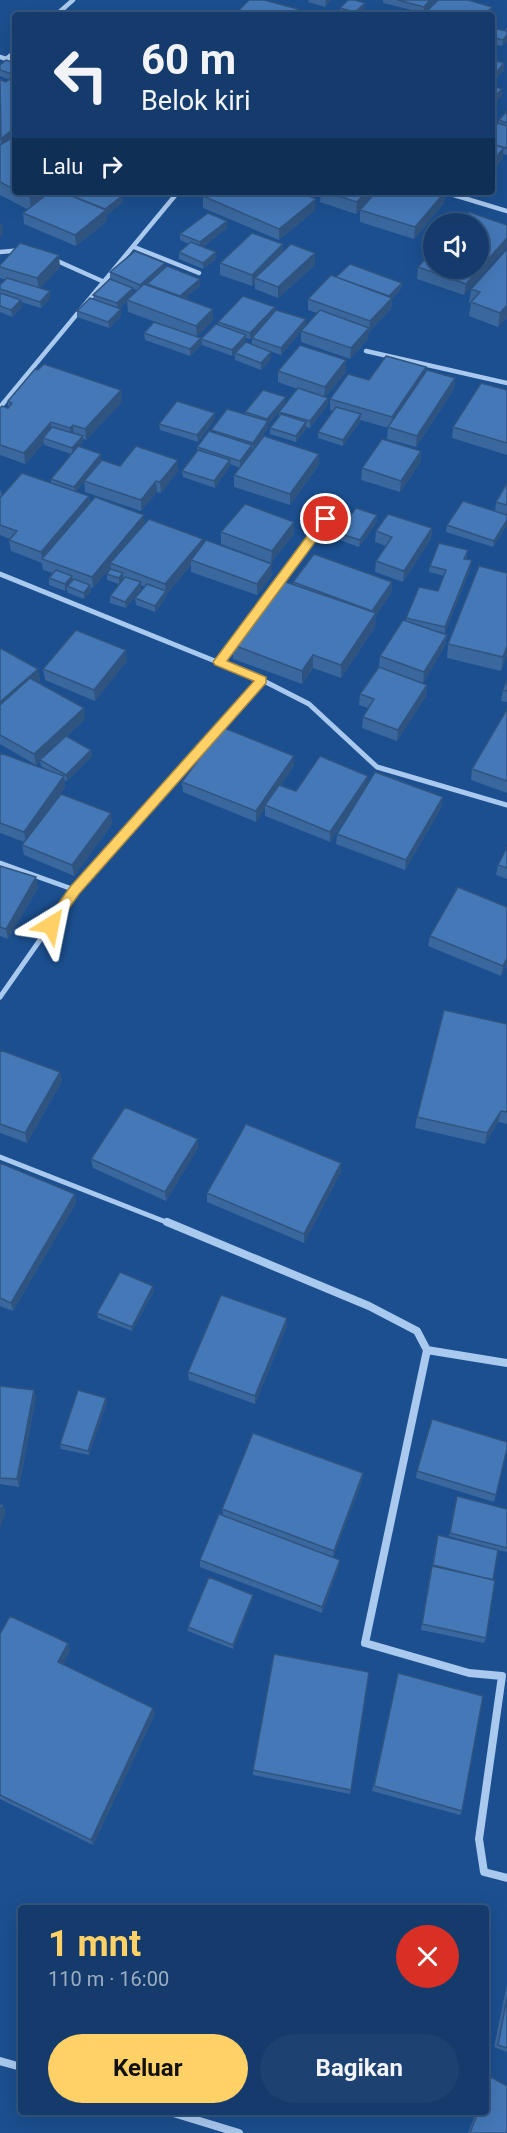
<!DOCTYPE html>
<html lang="id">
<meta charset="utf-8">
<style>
:root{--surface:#143b6b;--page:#1d4271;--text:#f1f3f6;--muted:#9dadc1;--line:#33557e;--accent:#ffd166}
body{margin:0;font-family:Roboto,sans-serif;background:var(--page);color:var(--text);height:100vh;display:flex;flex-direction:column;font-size:22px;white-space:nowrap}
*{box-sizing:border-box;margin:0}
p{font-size:20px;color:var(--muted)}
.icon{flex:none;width:33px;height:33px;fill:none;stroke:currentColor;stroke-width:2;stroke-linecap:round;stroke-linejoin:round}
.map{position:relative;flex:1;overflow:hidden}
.panel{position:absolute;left:18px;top:1905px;width:471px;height:210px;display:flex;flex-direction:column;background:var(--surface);border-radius:6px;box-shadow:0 6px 24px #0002,0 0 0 2px var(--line)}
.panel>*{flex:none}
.banner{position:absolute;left:12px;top:12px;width:483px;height:183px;border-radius:6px;box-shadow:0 6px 24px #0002,0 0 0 2px var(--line);background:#143b6b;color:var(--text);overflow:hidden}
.buttons{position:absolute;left:423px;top:213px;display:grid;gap:12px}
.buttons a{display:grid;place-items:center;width:66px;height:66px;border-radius:50%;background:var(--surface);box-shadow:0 6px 24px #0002,0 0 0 2px var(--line);font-size:30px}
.pin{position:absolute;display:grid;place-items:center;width:51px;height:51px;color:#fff;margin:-26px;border:3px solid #fff;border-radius:50%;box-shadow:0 2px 6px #0007}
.me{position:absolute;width:66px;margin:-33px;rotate:35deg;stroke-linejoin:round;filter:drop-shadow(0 0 4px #0008)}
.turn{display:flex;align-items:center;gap:21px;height:126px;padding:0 30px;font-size:27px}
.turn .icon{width:78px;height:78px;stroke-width:2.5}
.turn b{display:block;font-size:42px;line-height:51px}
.then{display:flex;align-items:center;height:57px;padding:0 30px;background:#0003;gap:12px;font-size:22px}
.round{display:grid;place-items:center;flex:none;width:63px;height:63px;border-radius:32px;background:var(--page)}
.summary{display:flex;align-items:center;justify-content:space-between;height:102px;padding:0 30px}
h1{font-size:36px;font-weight:700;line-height:45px;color:var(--accent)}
.action{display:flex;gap:12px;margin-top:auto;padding:12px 30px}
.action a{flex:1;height:69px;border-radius:36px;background:var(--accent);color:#111;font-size:24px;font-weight:700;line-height:69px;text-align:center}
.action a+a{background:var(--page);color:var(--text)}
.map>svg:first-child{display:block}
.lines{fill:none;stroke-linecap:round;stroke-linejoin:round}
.minor-far2{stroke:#a9c9ee;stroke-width:4.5}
.minor-far1{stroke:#a9c9ee;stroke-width:5}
.minor{stroke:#a9c9ee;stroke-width:8}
.wall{fill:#3a679d;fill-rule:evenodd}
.shaded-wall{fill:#305480}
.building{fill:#4478b7;stroke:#305480;stroke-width:1.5}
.route{fill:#ffd166;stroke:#a68842;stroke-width:1.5}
</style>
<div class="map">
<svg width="507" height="2133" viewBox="0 0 507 2133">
<rect width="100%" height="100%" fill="#1b4f8f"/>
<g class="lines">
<path class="minor-far2" d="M56,15L73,0
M0,57L15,62
M6,59L15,52
M444,192L507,211
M134,247L199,273
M0,252L23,250
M53,259L102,281
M366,351L507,383
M0,407L178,192
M318,530L326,519"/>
<path class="minor-far1" d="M0,574L262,680L309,704L377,767L507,805
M219,662L319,528
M0,863L75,890
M0,997L75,890L262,680
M0,1157L171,1224"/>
<path class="minor" d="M167,1222L369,1306L417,1331L427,1350L365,1643L469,1673L502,1676L479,1839L484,1872L507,1878
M427,1350L507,1363
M0,2061L21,2067
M170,2112L239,2133"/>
</g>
<path class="wall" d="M309,0H331L325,7L308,2Z
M383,0H436L424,13L383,3Z
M340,8L364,9L359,15H343L340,14Z
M507,27V41L502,46L492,44V28L505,31Z
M492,60L504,70L495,79L492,78Z
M15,63V192H127L122,196L123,202L107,215V221L76,246L24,224L23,213L27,209L0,195V80L6,82L10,80L0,76V65Z
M507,111V155L503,154L502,160L498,123L499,120Z
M321,192H445L444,203L414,239L360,222V210L374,194L356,214L320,202Z
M203,196L315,210L279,240L203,208Z
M507,225L464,295L417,279L418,267Z
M227,228L203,247L216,252V259L203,269L179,259V252L189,244L180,240V234Z
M283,244V252L315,265L278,298L255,289V283L252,286L220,275V263Z
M507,249V317L498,327L469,316L471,303H469L471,289Z
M165,263V268L200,286L185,298L213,309V320L197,337L201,338V345L190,356L145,340L144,333L172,328L128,312L127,301L119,309L121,316L109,328L77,317V311L94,299L93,295L110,279V272ZM133,289L137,290L133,294Z
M0,265L60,267L40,288L50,291V298L41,308L21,302L22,307L12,317L0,312V285L6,280L0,278Z
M336,277L402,283L401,289L392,299L391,309L369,332H368V339L350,359L301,342V331L281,355L260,348L271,359L261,370L235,360V353L252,344V338L250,339L246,338V342L232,356L202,345L201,339L218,325V322L275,307V312L306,319V326L317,313L308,310V299Z
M426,367V371L455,378L454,389L416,447L387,439L388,428L361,420L343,446L318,438V432L333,411L330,410V399L369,380Z
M278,371L346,372L325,397L328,404L310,428L306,427V429L296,442L270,434V428L279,417V412L285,404L268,425V428L253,450L252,449V451L240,468L230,464V466L215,488L183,477L182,471L197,451V447L211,432V430L245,414V412L285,404L297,389L278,382Z
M121,390L122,402L86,440L83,439V442L79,447L101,460L120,466L178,460V471L161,493L157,492L141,511L85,492L84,481L76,492L89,496L90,503L144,515V524L203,544L272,564V575L257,595L191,572V565L166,595V598L155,612L136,605L135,598L145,587L141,585V589L126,608L110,603V596L119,584L107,580V574L111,569V567L93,588L91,587V591L84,599L68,593L67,589L65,591L49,585V578L53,573L43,570L42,563L11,551L9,540L10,539L0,535V489L2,496L51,483V479L71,454L44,445V443L25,464L0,455V408H8V401Z
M507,390V455L452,438L453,427Z
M215,419L198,442L160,430L159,424Z
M421,451L420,463L400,492L361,480L362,468Z
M319,465L290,505L234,487V475Z
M507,483V525L493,547L446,532L447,525L495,511L496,502Z
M377,515V522L359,547L337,539L338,533Z
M432,528L431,539L403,582L375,572L376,561L386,546L375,542L376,531Z
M221,532L294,534L271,563L221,544Z
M468,550L466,559L471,567L445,633L432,630L447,635L445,646L423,683L427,685L426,696L397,741L362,728L363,717L368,708L359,705L360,694L379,667L380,656L406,621V618L438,591L444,576L429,572L430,566Z
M507,573V654L501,671L447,658L448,644Z
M293,582H392L391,593L376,615L375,627L341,678L313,668L302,684L233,659V645L293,584Z
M0,648L38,669L40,682L39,683L85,719L67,736L91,750L92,756L67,781L64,780L65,787L51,807L112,824L74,876L24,855L22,845L24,842L0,833V753L48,770L41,766L40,761L36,765L0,744Z
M127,661L95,701L45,680L43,669Z
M507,680V702L501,701L503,690Z
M507,709V793L471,780L472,769Z
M294,756V766L281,785L296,791L367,785L443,797L441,808L405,870L336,844L337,834L358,799L330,842L265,816V808L256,822L183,792L182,782Z
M507,847V879L496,875L498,865Z
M0,866L38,888L8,939L0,936Z
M430,936L507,964L501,976L428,946Z
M507,1024V1124L498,1122L485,1144L415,1128L417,1117Z
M0,1050L60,1072L62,1081L27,1143L0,1133Z
M198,1148L166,1201L93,1168L91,1159Z
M0,1163L75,1194L76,1203L13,1311L0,1306Z
M341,1172L304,1243L207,1202V1193Z
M154,1291L132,1331L98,1318L97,1313Z
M287,1326L255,1404L189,1380L188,1372Z
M0,1386L36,1397L19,1487L0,1484Z
M107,1402L89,1455L61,1449L60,1444Z
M417,1471L496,1495L494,1502L416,1478Z
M363,1473L362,1481L333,1557L339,1566L322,1613L200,1567V1560L223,1515L222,1509Z
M457,1496L507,1509V1552L498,1550L493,1580L486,1638L484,1643L421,1630L430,1573L432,1566L437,1539L494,1549L449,1536Z
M253,1598L233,1649L188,1631V1627Z
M0,1634L68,1643L70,1650L63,1665L155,1714L93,1845L0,1799Z
M398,1673L462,1811L460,1815L372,1791Z
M253,1770L351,1790L350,1794L253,1775Z
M507,1984V2052L494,2047Z
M491,2077L507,2133H468L476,2112H486V2086L489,2079Z"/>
<path class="shaded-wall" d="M326,0H331L325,7Z
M430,0H436L424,13V7Z
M365,3L364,9L359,15H355V12Z
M492,7L491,15H484Z
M298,9V15H293Z
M507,35V41L502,46L503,40Z
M504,63V70L495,79L496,73Z
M502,89V96L492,105V99Z
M15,127V140L2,150L1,139Z
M504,148L502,160L492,171V161Z
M38,192H62L31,211L30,197Z
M122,192H127L122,196L123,202L107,215V221L76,246L75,235L122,196Z
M366,192H376L356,214L357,202Z
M445,192L444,203L414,239L415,227Z
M316,199L315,210L279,240V229Z
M227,221V228L200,249V242Z
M2,223L3,234L0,237V225Z
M507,238V247L464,295L466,284Z
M283,244V255L255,278V283L252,286V275Z
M216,252V259L203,269V263Z
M315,253V265L278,298V287Z
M59,255L60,267L39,290L37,278Z
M165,263L166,270L147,284V286L140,292V285Z
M200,279V286L179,303V297Z
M402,283L401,289L392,299L391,309L369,332L370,321L388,297Z
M133,288V294L118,310L117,303Z
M50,291V298L41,308L40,302Z
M21,300L22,307L12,317L11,310Z
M507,305V317L498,327L500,313Z
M275,307V314L250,339V333Z
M121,309V316L109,328L108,322Z
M213,309V320L197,337L196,326Z
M306,319V326L281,355V348Z
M369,328L368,339L350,359L351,348Z
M246,335V342L232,356V350Z
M201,338V345L190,356V349Z
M271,352V359L261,370V363Z
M346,360V372L324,398L325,387Z
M426,367L425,379L391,429L392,417Z
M455,378L454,389L416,447L417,436Z
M121,390L122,402L86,440L85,429Z
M286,397L285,404L268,425V428L253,450V443L267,423V419Z
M328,398V404L310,428V421Z
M215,413V419L198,442L197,435Z
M361,414L360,421L343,446V440Z
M51,422L52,434L43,438L44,443L25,464L24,453Z
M306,422V429L296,442V436Z
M73,425L74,436L71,440L70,428Z
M83,436V442L73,455L72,448Z
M252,445V451L240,468V461Z
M421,451L420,463L400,492L401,481Z
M101,454V461L75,493L74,487Z
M319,454V465L290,505V494Z
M178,460V471L161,493L160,482Z
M230,460V466L215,488L214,481Z
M156,481L157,492L141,511V500Z
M89,496L90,507L42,559L41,552Z
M144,515L145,526L110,563L111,567L93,588L92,577Z
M377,515V522L359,547L360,540Z
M507,520V525L493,547L494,541Z
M294,522V534L271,563L272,551Z
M432,528L431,539L403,582L404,571Z
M203,539V550L191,560V565L166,595V598L155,612V606L166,592L165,584Z
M472,560L471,567L445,633V627Z
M272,564V575L257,595V584Z
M123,573V580L119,584V578Z
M72,576L73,582L67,586V589L65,591V584Z
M141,582V589L126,608L125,602Z
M392,582L391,593L376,615L375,627L341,678V665L371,621L372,611Z
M90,585L91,591L84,599V593Z
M447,635L445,646L423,683L424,672Z
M507,646V654L501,671L503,657Z
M126,650L127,661L95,701L94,690Z
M313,655V668L302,684V671Z
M38,669L40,682L0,718V702Z
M427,685L426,696L397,741L398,730Z
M84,708L85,719L36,765L34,754Z
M91,750L92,756L67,781L66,775Z
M294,756V766L267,806L265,805V808L256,822V811Z
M64,776L65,787L26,843L24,832Z
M368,776L367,786L330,842V832Z
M443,797L441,808L405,870L406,860Z
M111,813L112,824L74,876L72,865Z
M36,877L38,888L8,939L6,929Z
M507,958V964L501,976L503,966Z
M60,1072L62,1081L27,1143L25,1133Z
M501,1111L498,1122L485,1144L487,1133Z
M198,1139V1148L166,1201L165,1192Z
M341,1163V1172L304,1243V1234Z
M75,1194L76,1203L13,1311L11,1303Z
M153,1286L154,1291L132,1331V1327Z
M287,1318V1326L255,1404V1396Z
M34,1390L36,1397L19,1487L17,1479Z
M106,1398L107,1402L89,1455L88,1451Z
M363,1473L362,1481L333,1558L334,1551Z
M3,1505L6,1513L0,1528V1512Z
M340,1560L339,1566L322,1613V1607Z
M253,1595V1598L233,1649V1645Z
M68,1643L70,1650L61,1669L58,1662Z
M153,1708L155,1714L93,1845L91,1840Z"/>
<path class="building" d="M249,0H264L298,9L293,15H234Z
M348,0H355L365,3L355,12L340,8Z
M398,0H430L424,7Z
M438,0H468L492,7L484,15H432L425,13Z
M492,28L507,31V35L503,40L492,37Z
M6,60L15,63V72L12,74L0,70V65Z
M492,60L504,63L496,73L492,72Z
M13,77L15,78V127L1,139L0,80L6,82Z
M492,86L502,89L492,99Z
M507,111V123L499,120Z
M498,123L507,126V148L492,144V130Z
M15,136V190L0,182V145Z
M492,144L504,148L492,161Z
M20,192H38L30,197Z
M50,192H62L106,210L75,235L23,213Z
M62,192H114L122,196L105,209Z
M208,192H299L316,199L279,229L203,196Z
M325,192H366L357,202Z
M376,192H445L415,227L360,210Z
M469,212L507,225V238L466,284L418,267L434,250V268H478V224H458Z
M208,213L227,221L200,242L180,234Z
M252,233L283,244L252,275L220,263Z
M191,242L216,252L203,263L179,252Z
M20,243L59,255L37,278L0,267V265Z
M291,244L315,253L278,287L255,278Z
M507,249V305L500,313L471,302L480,292L471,289Z
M135,251L165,263L140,285L110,272Z
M350,264L402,283L389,296L336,277Z
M167,266L200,279L180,296L147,284Z
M331,275L392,298L370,321L308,299Z
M7,278L50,291L40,302L0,289V285Z
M110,279L133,288L117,303L93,295Z
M144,284L213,309L196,326L127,300Z
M0,293L21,300L11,310L0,306Z
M243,296L275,307L250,333L218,322Z
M90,298L121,309L108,322L77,311Z
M276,310L306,319L281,348L252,338Z
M320,310L369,328L351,348L301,331Z
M154,322L201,338L190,349L144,333Z
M216,324L246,335L232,350L201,339Z
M246,342L271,352L261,363L235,353Z
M300,345L346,360L325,387L278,371Z
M386,356L426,367L392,417L330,399L348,374L369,380Z
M44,364L121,390L85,429L73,425L70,428L51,422L24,453L0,445V408L2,406L8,408L12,403L8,401L35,369L38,370Z
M427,370L455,378L417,436L388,427Z
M481,383L507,390V443L453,427Z
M298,388L328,398L310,421L279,412Z
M263,390L286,397L267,419L245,412Z
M177,401L215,413L197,435L159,424Z
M336,407L361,414L343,440L318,432Z
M227,409L268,421L253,443L211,430Z
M281,414L306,422L296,436L270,428Z
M52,427L83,436L72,448L43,438Z
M209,431L252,445L240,461L197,447Z
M264,436L319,454L290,494L234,475Z
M382,439L421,451L401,481L362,468Z
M78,446L101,454L74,487L51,479Z
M136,446L178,460L160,482L156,481L141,500L84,481L102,460L120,466Z
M198,450L230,460L214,481L182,471Z
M22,473L89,496L41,552L9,540L17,531L0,525V498Z
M507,483V505L496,502Z
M95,497L144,515L92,577L42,559Z
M463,501L507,515V520L494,541L447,525Z
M245,504L294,522L272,551L221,532Z
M356,508L377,515L360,540L338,533Z
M388,514L432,528L404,571L376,561L392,537L376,531Z
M149,519L203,539L165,584L110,563Z
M206,540L272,564L257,584L191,560Z
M439,543L468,550L464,559L472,560L445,627L406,618L419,587L438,591L446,570L430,566Z
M314,554L392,582L372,611L293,582Z
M479,566L507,573V646L503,657L448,644Z
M110,569L123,573L119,578L107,574Z
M56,570L72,576L65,584L49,578Z
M125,577L141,582L125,602L110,596Z
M74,579L90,585L84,593L67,586Z
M280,580L376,613L341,665L313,655L302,671L233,645Z
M147,584L166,591L155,606L135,598Z
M403,620L447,635L424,672L380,656Z
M76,630L126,650L94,690L43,669Z
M0,648L38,669L0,702Z
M379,667L427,685L398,730L363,717L374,699L360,694Z
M30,678L84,708L34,754L0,735V705Z
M507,680V691L503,690Z
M507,709V781L472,769Z
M222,727L294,756L256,811L182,782Z
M66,736L91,750L66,775L40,760Z
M0,753L64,776L24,832L0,823Z
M320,756L368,776L330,832L265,805L279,785L296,791Z
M375,772L443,797L406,860L337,834Z
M61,794L111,813L72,865L22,845Z
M507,847V868L498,865Z
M0,866L36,877L6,929L0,927Z
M458,887L507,907V958L503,966L430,936Z
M444,1010L507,1024V1112L501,1111L487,1133L417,1117Z
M0,1050L60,1072L25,1133L0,1124Z
M125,1107L198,1139L165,1192L91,1159Z
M246,1124L341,1163L304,1234L207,1193Z
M0,1163L75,1194L11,1303L0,1298Z
M120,1272L153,1286L132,1327L97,1313Z
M221,1295L287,1318L255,1396L188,1372Z
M0,1386L34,1390L17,1479L0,1478Z
M78,1390L106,1398L88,1451L60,1444Z
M432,1419L507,1442V1449L496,1495L417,1471Z
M253,1433L363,1473L334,1551L222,1509Z
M457,1496L507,1509V1548L450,1533Z
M0,1504L3,1505L0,1512Z
M219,1514L340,1560L322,1607L200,1560Z
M438,1535L498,1550L493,1580L433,1565Z
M432,1566L495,1580L486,1638L422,1624Z
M209,1577L253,1595L233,1645L188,1627Z
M10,1616L68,1643L58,1662L153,1708L91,1840L0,1795V1634Z
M274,1654L369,1672L351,1790L253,1770Z
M398,1673L483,1696L462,1811L374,1786Z
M507,1998V2048L498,2045Z
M491,2077L507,2086V2133H470L478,2112H486V2091Z"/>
<path class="route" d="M326,515L330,516V522L227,661L266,677V683L79,894L55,928H46L44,925L46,921L70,887L254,681L215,665L213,662L322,516Z"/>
</svg>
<div class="buttons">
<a><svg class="icon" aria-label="sound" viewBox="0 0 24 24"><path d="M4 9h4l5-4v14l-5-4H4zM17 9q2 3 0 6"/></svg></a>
</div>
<div class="pin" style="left:326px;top:519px;background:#d93025"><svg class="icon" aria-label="arrive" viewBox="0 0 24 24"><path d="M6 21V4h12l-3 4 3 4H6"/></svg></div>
<svg class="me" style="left:51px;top:925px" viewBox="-20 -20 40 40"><path d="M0-17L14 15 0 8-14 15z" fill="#ffd166" stroke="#fff" stroke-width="4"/></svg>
<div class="banner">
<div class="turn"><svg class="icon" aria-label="left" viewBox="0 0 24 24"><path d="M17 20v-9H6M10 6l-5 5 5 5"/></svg><div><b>60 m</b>Belok kiri</div></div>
<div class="then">Lalu<svg class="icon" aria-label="right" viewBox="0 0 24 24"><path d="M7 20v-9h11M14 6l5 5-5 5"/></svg></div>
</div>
<section class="panel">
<div class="summary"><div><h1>1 mnt</h1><p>110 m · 16:00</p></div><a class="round" style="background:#d93025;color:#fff"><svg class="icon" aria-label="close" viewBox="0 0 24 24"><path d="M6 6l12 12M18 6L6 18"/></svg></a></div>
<div class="action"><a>Keluar</a><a>Bagikan</a></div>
</section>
</div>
